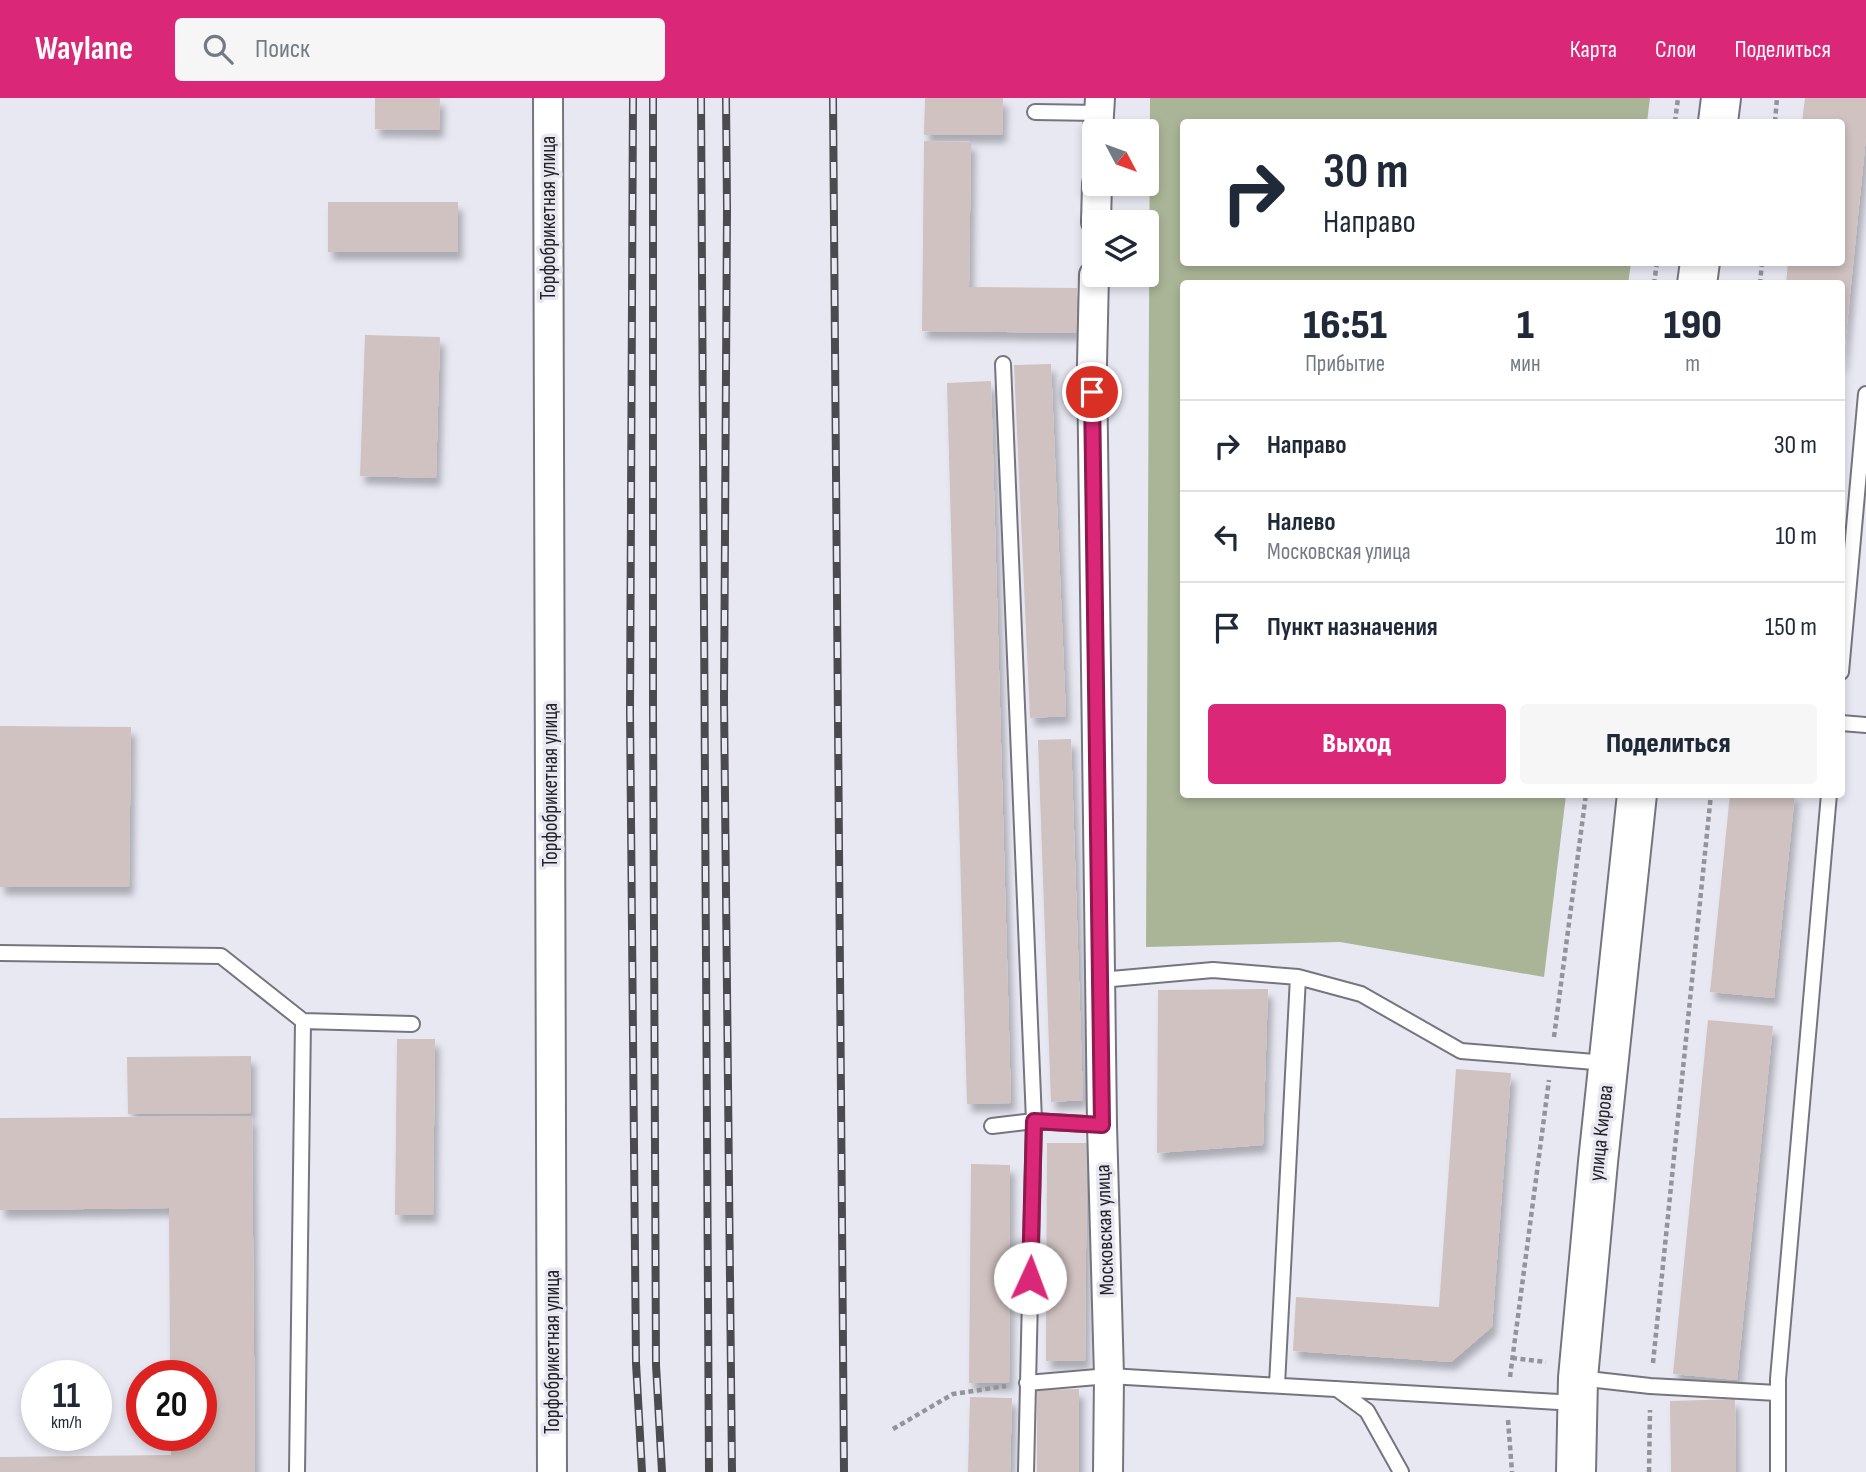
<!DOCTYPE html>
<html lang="ru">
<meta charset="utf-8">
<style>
:root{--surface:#fff;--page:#f6f6f7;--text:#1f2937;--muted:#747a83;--line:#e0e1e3;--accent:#db2777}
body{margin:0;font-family:"Sofia Sans Condensed",sans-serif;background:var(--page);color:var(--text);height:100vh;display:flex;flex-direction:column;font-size:26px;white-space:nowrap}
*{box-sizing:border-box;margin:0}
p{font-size:23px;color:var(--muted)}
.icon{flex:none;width:38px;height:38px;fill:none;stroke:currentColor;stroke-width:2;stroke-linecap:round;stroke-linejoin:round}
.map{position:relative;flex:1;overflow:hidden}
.side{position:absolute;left:1180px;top:182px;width:665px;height:518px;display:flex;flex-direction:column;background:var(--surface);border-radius:7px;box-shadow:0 4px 10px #0003}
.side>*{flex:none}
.banner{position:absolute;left:1180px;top:21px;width:665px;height:147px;border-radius:7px;box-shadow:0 4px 10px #0003;background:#fff;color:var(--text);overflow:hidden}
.needle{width:46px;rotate:131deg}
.buttons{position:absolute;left:1082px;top:21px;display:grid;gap:14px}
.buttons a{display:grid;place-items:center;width:77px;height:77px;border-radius:7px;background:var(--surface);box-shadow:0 4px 10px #0003;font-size:35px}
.speed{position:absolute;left:21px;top:1262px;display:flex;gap:14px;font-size:35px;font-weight:700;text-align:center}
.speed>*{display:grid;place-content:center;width:91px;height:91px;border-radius:50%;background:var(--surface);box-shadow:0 4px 10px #0003;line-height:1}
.speed small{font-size:18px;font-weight:400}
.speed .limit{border:10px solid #d22;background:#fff;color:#111}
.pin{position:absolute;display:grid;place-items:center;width:60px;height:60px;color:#fff;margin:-30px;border:4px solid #fff;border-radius:50%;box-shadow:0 2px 7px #0007}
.me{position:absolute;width:77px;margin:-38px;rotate:2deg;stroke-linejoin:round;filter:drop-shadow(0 0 5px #0008)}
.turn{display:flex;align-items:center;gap:24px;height:147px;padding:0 28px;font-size:32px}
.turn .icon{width:91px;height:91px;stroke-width:2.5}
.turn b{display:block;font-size:49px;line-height:60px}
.eta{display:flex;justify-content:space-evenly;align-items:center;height:119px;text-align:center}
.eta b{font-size:42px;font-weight:800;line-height:49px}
.primary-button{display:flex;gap:14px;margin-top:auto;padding:14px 28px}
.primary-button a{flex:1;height:80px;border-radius:7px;background:var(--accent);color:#fff;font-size:28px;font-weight:800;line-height:80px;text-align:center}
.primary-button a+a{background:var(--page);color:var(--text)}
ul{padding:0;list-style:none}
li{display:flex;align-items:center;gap:21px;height:91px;padding:0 28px;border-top:2px solid var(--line)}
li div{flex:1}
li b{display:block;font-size:26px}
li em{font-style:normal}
header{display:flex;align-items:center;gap:42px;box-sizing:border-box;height:98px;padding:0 35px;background:var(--accent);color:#fff}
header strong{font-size:33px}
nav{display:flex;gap:38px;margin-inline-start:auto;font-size:24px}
.search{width:490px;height:63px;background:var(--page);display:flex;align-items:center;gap:18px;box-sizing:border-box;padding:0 24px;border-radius:7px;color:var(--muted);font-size:26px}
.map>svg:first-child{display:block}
.forest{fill:#aab597}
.building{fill:#cfc2c0;filter:url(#shadow)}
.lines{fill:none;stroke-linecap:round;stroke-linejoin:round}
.lane-casing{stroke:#76757f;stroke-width:18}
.street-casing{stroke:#76757f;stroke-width:32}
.secondary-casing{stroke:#76757f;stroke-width:42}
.path{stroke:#93939a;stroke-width:4.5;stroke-dasharray:5 3.5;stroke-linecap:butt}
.lane{stroke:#fff;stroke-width:14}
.street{stroke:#fff;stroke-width:28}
.secondary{stroke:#fff;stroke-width:38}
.rail-casing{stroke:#4a4a4f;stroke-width:8}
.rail{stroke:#e8e8f3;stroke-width:5;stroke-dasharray:16;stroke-linecap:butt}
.route-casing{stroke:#8e194d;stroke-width:18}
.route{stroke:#db2777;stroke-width:12}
.labels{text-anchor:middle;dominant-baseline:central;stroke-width:7;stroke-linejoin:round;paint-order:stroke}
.street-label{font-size:21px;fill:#242428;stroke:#e8e8f3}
</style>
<header>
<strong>Waylane</strong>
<div class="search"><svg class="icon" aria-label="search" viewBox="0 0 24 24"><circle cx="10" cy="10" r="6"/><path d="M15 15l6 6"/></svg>Поиск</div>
<nav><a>Карта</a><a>Слои</a><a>Поделиться</a></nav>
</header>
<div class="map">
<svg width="1866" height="1374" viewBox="0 0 1866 1374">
<defs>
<filter id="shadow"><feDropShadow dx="4.5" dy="8" stdDeviation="3.5" flood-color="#0004"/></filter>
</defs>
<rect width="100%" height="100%" fill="#e8e8f3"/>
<path class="forest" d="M1150,0H1650L1647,24H1183V164L1631,165L1628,186H1183V696L1566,697L1544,879L1340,844L1146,849Z"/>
<path class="building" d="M375,0H440L439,32L375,31Z
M925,0H1003L1002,37H924Z
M1805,0H1866V39L1843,266H1841V186H1786L1788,164H1841V24H1802Z
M924,43L971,44L969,189L1077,190L1076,235L922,233Z
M328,104H458V154H328Z
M365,237L440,239L436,380L360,378Z
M1051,266L1066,618L1030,620L1014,267Z
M991,283L1011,1005L967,1006L947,285Z
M0,628L131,629L129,789H0Z
M1071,641L1083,1002L1051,1004L1038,642Z
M1730,696H1795L1774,900L1710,894Z
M1268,891L1263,1047L1157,1055L1158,892Z
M1708,922L1773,928L1737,1282L1673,1276Z
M397,941H435L433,1117H395Z
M251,958V1015L128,1016L127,959Z
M1456,971L1511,975L1492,1229L1451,1264L1293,1253L1296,1199L1439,1209Z
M252,1018L255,1374H0V1359L171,1357V1337H201V1278H170L169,1110L0,1112V1020Z
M1047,1045H1087L1085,1263H1046Z
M971,1066L1010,1067L1009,1285H969Z
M1079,1291V1374H1037V1292Z
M970,1299L1012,1300L1010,1374H968Z
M1735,1301L1736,1374H1671L1670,1303Z"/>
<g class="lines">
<defs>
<path id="lane" d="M1035,14L1099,15
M1003,266L1034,1023L1026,1374
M1841,574L1866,296
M1841,625L1866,627
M0,855L221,858L303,923L297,1374
M1100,882L1213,872L1298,879L1361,896L1461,953L1607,965
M303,923L412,926
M992,1028L1034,1023L1102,1027
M1579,1280L1650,1288L1777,1295
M1027,1285L1109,1278L1576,1305
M1277,1287L1298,879
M1337,1291L1367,1313L1401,1374
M1778,1374V1281L1829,696"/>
<path id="street" d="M548,0L552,1374
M1098,33L1100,0
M1096,124L1097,86
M1094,177L1092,266L1102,1027L1109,1278L1108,1374"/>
<path id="secondary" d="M1718,24L1721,0
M1697,186L1700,164
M1576,1374L1578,1280L1598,1064L1637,696"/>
</defs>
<use href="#lane" class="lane-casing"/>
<use href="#street" class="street-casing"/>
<use href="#secondary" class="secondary-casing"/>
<path class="path" d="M1675,24L1678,0
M1775,24L1777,0
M1654,186L1657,164
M1760,186L1762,164
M1554,939L1586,696
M1512,1260L1546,1264
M1653,1265L1711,696
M1510,1279L1549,982
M1508,1322L1512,1374
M893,1331L953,1296L1006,1288
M1649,1374L1650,1312"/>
<use href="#lane" class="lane"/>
<use href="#street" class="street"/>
<use href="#secondary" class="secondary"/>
<defs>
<path id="rail" d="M633,0L630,613L636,1265L642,1374
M653,0V614L656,1267L662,1374
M701,0L709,1374
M726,0L727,111L724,601L732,1374
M833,0L844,1374"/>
</defs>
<use href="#rail" class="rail-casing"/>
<use href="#rail" class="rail"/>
</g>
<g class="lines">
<defs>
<path id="route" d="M1030,1180L1034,1023L1102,1027L1092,294"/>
</defs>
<use href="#route" class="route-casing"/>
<use href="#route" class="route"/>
</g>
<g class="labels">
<g class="street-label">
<text transform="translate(548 120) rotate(-90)">Торфобрикетная улица</text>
<text transform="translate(550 687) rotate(-90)">Торфобрикетная улица</text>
<text transform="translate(1601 1035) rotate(-84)">улица Кирова</text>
<text transform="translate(1105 1132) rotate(-92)">Московская улица</text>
<text transform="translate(552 1254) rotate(-90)">Торфобрикетная улица</text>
</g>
</g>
</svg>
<div class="buttons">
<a><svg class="needle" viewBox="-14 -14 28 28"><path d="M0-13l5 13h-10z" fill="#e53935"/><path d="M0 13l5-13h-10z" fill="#747a83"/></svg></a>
<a><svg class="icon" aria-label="layers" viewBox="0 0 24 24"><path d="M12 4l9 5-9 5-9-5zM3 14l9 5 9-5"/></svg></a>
</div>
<div class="speed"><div>11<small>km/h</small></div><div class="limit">20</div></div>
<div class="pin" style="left:1092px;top:294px;background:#d93025"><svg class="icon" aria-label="arrive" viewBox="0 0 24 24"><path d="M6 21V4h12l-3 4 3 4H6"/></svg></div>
<svg class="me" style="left:1030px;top:1180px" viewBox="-20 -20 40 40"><circle r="19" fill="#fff"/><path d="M0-13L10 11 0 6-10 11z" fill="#db2777"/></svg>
<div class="banner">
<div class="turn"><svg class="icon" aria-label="right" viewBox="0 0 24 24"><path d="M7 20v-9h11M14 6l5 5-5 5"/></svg><div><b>30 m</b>Направо</div></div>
</div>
<section class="side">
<div class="eta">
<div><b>16:51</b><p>Прибытие</p></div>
<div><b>1</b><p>мин</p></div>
<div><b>190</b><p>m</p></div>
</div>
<ul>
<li><svg class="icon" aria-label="right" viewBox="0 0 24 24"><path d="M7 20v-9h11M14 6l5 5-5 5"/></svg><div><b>Направо</b></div><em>30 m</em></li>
<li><svg class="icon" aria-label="left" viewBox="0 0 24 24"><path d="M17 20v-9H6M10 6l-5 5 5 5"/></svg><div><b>Налево</b><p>Московская улица</p></div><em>10 m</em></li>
<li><svg class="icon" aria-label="arrive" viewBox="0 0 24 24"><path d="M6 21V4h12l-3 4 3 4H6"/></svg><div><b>Пункт назначения</b></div><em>150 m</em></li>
</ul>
<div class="primary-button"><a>Выход</a><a>Поделиться</a></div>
</section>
</div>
